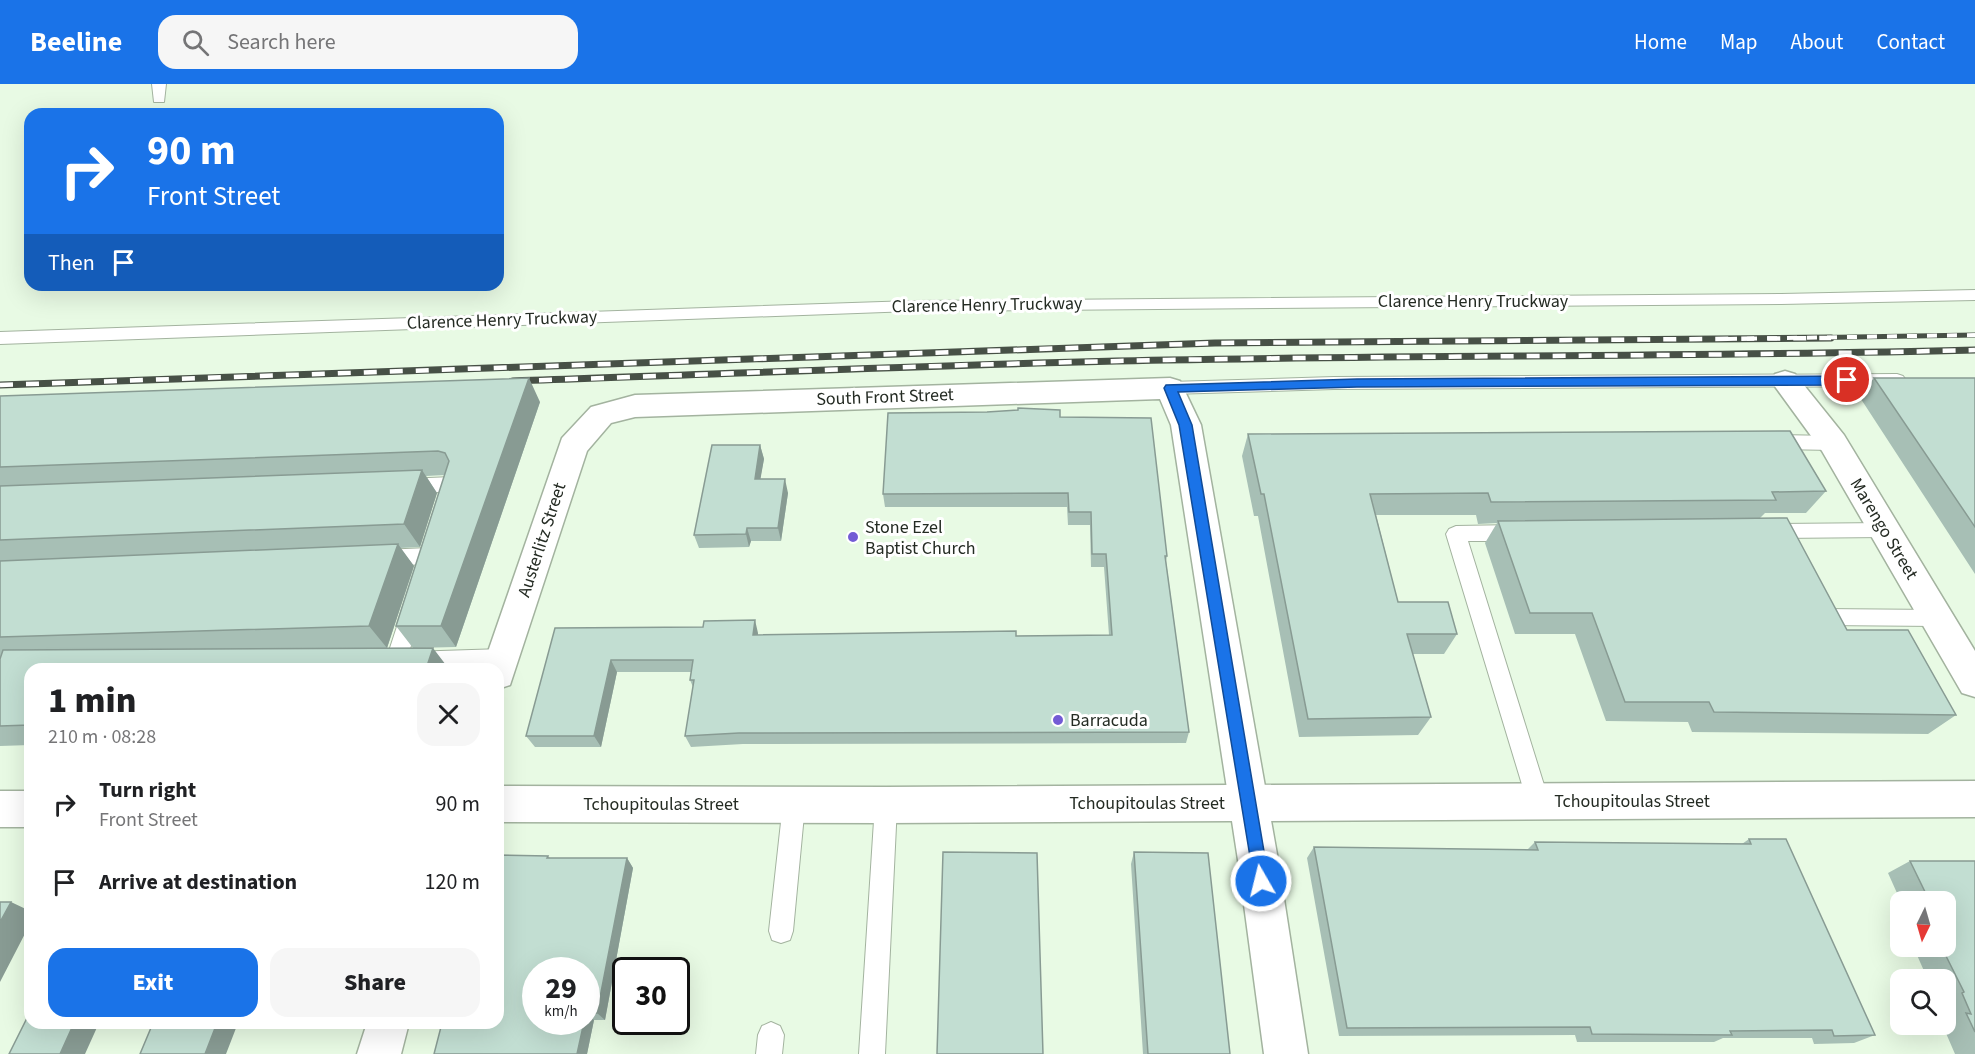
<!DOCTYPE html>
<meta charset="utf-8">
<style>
:root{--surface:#fff;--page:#f6f6f6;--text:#202124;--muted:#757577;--accent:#1a73e8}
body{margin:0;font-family:"Source Sans 3",sans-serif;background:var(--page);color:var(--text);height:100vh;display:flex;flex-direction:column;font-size:22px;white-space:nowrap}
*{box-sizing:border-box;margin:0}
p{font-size:20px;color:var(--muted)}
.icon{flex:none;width:33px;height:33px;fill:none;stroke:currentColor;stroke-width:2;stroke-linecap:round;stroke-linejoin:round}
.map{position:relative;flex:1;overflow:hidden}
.side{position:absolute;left:24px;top:579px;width:480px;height:366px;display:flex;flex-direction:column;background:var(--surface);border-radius:18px;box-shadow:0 6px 24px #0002}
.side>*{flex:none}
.top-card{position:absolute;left:24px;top:24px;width:480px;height:183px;border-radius:18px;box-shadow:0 6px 24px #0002;background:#1a73e8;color:#fff;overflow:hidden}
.needle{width:39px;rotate:185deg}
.tools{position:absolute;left:1890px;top:807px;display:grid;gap:12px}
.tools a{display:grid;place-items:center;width:66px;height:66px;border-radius:12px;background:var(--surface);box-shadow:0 6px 24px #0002;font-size:30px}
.speed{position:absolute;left:522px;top:873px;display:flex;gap:12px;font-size:30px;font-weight:700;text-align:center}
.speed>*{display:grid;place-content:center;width:78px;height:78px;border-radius:50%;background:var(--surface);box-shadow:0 6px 24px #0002;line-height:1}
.speed small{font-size:15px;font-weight:400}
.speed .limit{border:3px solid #111;border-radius:9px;background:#fff;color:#111}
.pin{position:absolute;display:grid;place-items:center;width:51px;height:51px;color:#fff;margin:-26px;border:3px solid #fff;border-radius:50%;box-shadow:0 2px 6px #0007}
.me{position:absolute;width:66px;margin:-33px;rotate:352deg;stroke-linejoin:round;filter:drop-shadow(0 0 4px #0008)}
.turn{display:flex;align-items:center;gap:21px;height:126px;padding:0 24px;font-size:27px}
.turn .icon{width:78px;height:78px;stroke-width:2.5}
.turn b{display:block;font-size:42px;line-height:51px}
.then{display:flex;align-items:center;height:57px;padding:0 24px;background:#0003;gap:12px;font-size:22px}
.round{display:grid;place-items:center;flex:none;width:63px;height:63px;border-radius:18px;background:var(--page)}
.overview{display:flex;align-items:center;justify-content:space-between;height:102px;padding:0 24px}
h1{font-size:36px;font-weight:800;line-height:45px}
.primary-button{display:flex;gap:12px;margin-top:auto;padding:12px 24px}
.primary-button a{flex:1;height:69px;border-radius:18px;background:var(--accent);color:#fff;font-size:24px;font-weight:800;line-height:69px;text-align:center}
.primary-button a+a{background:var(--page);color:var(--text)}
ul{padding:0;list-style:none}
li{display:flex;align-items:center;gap:18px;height:78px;padding:0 24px}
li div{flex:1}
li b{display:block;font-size:22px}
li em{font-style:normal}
header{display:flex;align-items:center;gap:36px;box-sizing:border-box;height:84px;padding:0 30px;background:var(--accent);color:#fff}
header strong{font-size:28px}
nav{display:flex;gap:33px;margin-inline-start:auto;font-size:21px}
.search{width:420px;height:54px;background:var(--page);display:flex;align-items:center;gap:15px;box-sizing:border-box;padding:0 21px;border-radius:18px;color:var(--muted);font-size:22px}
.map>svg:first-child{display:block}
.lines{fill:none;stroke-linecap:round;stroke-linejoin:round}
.lane-casing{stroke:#a3b39f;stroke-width:2}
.street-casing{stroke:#a3b39f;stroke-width:3}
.secondary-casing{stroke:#a3b39f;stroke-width:3}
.lane{fill:#fff;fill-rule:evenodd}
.street{fill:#fff;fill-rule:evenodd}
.secondary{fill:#fff;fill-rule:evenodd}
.rail-far1-casing{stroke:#475046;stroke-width:5}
.rail-casing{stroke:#475046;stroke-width:7}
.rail-far1{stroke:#fff;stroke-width:4;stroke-dasharray:10;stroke-linecap:butt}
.rail{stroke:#fff;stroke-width:4.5;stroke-dasharray:13;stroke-linecap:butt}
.wall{fill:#a7bfb5;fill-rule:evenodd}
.shaded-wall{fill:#889b93}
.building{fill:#c2ded2;stroke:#889b93;stroke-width:1.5}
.route{fill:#1a73e8;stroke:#114b97;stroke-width:1.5}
.poi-dot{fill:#735bd5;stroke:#fff;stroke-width:2}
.labels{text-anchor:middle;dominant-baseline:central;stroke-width:6;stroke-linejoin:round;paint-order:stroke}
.street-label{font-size:18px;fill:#242b23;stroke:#fff}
.poi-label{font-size:18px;fill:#242b23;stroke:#fff;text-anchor:start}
</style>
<header>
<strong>Beeline</strong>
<div class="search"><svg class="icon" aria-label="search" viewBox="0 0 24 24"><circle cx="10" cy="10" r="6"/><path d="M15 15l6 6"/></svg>Search here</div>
<nav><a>Home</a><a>Map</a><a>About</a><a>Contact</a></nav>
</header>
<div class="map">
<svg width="1975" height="970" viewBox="0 0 1975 970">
<rect width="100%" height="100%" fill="#e8fae4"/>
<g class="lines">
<defs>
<path id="lane" d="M152,0H166L164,18H154Z
M1975,206V216L1781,220L912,227L0,260V248L912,217L1781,210Z
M1897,290L1903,292L1906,296L1903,300L1897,302L1334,305L1170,310L1164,308L1161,304L1164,300L1170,298L1334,293Z
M1772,351L1833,352L1839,354L1842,359L1839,364L1833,366L1772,365L1766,363L1763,358L1766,353Z
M452,393L459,395L461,400L455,418L448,420L441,418L439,413L440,408L405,409L398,407L396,402L398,397L405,395Z
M1885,439L1892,441L1894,446L1892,451L1885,453L1767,454L1760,452L1757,447L1760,442L1767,440Z
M1516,441L1523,444L1526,449L1523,454L1516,457H1468L1549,717L1546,724L1538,728L1530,724L1527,717L1446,450L1449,445L1456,442Z
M429,464L436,467L439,472L436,477L429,480L381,482L374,479L371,474L374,469L381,466Z
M412,519L419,521L422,527L409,568L503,565L510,568L513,574L510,580L503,583L415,584L408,581L406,578L404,581C395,585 386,586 377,582L374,576L377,570L389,567L402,527L405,521Z
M1823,525L1937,526L1944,528L1947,534L1944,540L1937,542L1823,541L1816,539L1813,533L1816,527Z
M794,709L802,713L805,720L793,847L790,856L781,859L772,856L769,847L783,720L786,713Z
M886,710L894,714L897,721L885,970H859L875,721L878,714Z
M771,938L780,942L784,951L782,970H756L758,951L762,942Z"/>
<path id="street" d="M1785,287L1795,290L1844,351L1975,567V613L1962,609L1822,367L1771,297L1775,290Z
M1170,294L1180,297L1201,341L1278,776L1308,970H1264L1238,776L1171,341L1160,315L635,333L611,339L587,367L510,601L498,605V585H482L562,354L591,323L635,311Z
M367,939H409L401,970H357Z"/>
<path id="secondary" d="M1975,697V733L886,739L498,738V702L886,703Z
M0,707H30V743H0Z"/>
</defs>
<use href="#lane" class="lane-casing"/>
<use href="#street" class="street-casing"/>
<use href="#secondary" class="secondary-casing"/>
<use href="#lane" class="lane"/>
<use href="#street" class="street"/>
<use href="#secondary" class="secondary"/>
<defs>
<path id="rail-far1" d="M1727,255L1975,251"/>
<path id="rail" d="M513,297C731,290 949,280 1167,276C1436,271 1706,273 1975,266
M0,301L1215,259L1831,254"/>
</defs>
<use href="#rail-far1" class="rail-far1-casing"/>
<use href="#rail" class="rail-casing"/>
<use href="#rail-far1" class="rail-far1"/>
<use href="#rail" class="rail"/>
</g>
<path class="wall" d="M1874,294H1975V490L1859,312Z
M0,312L540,318L456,563L413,564L396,542L445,391L426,392L437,409L420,463L400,464L414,482L387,564L358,565L30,585V661L0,662V575H1H0Z
M1060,333L1167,472L1166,477L1189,648L1186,659L743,660L691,663L685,652L693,603L690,596L691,588H617L601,663H535L526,652L555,544L758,549V551L1016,552L1109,551L1104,483H1091L1090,441H1068L1067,423H885L883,410Z
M1248,350L1826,407L1806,429H1765L1760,434L1847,546L1956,631L1928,650L1692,648L1688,638L1606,637L1575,550H1515L1485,459L1497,439L1478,440L1476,431H1376L1398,518L1457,550L1444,570H1413L1431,633L1418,651L1299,653L1258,432H1254L1242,372Z
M760,361L764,375L760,395L788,409L781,457H751L749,463L699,464L694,451Z
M1749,755L1875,951L1854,959L1814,960L1812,954H1723L1714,958H1577L1575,951L1339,952L1307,774L1314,763L1527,766L1535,758L1742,760Z
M1134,768L1230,970H1143L1131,780Z
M498,771L548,772L550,774H627L633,784L605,936H594L587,970H434L442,939H498ZM536,886H586V938H536Z
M1910,777H1975V970H1955L1942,940H1946V896H1928L1913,862H1946V818H1901L1888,789Z"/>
<path class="shaded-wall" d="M529,294L540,318L456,563L441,542Z
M760,361L764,375L758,409L755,395Z
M422,386L437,409L420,463L404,440Z
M785,395L788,409L781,457L778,444Z
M747,444L751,457L749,463L746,450Z
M398,460L414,482L387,564L369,542Z
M755,536L758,549L757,563L753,551Z
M433,564L449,585H426Z
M611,576L617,588L601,663L594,652Z
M627,774L633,784L605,936L597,929Z
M11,818L30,827V840L0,898V838Z
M586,930L594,936L587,970H577L584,938H586Z
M74,939H99L85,970H60Z
M217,939H238L226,970H205Z"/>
<path class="building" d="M529,294L441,542H396L449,377L445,369L438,367L0,383V312Z
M1874,294H1975V443Z
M1018,324L1060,326V333L1151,334L1167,472H1165L1189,648L739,649L685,652L694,596H690L693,576H611L594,652H526L555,544L703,543L704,537L755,536L753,551L1016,547V552L1112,551L1106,470H1092L1091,428H1069L1068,409L883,410L888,329L987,328L1018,326Z
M1790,347L1826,407L1772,408L1776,416L1491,418L1488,409L1370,410L1398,518H1448L1457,550H1407L1431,633L1308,635L1264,410H1261L1248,350Z
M712,361H760L755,395H785L778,444H747L746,450L694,451Z
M422,386L404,440L0,456V402Z
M1787,434L1847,546H1908L1956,631L1714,628L1709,618H1625L1592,529H1530L1498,437Z
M398,460L369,542L0,553V477Z
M433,564L426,585H30V641L0,642V575L3,566Z
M1749,755H1786L1875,951L1834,952L1832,946L1730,947L1732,951L1592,950L1590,943L1347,944L1314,763L1538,766L1535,758L1751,760Z
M943,768L1037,769L1043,970H937Z
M1134,768L1208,769L1230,970H1148Z
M498,771L548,772L547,774H627L597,929H586V886H536V938H584L577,970H434L442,939H498Z
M1910,777H1975V948L1966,929L1971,930L1962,909L1964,908L1941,862H1946V818H1930Z
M0,818H11L0,838Z
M30,928V939H74L60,970H9Z
M153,939H217L205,970H140Z"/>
<path class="route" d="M1847,292L1853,296L1847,301L1357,303L1178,308L1192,341L1269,797L1267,803L1261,805L1255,803L1179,341L1164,304L1166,301L1357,295Z"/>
<g class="poi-dot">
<circle cx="853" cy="453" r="6"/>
<circle cx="1058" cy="636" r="6"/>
</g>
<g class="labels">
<g class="street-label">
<text x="1473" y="217">Clarence Henry Truckway</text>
<text transform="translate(987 221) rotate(-1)">Clarence Henry Truckway</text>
<text transform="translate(502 236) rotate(-2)">Clarence Henry Truckway</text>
<text transform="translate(885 313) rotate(-2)">South Front Street</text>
<text transform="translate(1884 445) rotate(59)">Marengo Street</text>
<text transform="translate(542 456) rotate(-72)">Austerlitz Street</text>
<text x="1632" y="717">Tchoupitoulas Street</text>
<text x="1147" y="719">Tchoupitoulas Street</text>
<text x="661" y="720">Tchoupitoulas Street</text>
</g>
<g class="poi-label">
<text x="865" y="443">Stone Ezel<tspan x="865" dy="21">Baptist Church</tspan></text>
<text x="1070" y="636">Barracuda</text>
</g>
</g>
</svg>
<div class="tools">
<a><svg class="needle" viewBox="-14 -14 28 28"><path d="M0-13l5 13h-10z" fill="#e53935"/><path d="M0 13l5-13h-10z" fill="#757577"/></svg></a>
<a><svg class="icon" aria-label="search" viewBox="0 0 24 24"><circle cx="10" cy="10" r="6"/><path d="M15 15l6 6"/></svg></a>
</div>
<div class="speed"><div>29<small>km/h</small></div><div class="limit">30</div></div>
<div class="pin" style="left:1847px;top:296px;background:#d93025"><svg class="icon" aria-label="arrive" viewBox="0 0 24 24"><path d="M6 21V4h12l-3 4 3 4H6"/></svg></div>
<svg class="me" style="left:1261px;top:797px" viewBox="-20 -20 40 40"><circle r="17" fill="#1a73e8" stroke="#fff" stroke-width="3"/><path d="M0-11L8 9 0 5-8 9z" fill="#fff"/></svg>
<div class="top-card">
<div class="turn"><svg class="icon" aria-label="right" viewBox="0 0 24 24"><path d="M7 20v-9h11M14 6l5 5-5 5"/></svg><div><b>90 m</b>Front Street</div></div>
<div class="then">Then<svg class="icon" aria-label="arrive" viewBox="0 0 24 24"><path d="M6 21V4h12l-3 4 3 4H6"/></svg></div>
</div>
<section class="side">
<div class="overview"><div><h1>1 min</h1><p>210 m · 08:28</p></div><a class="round"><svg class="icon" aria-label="close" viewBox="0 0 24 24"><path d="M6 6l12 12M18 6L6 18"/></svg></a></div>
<ul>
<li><svg class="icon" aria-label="right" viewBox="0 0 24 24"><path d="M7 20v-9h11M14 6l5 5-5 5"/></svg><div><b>Turn right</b><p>Front Street</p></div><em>90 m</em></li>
<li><svg class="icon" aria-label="arrive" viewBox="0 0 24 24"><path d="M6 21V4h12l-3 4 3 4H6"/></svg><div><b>Arrive at destination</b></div><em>120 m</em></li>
</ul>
<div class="primary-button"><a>Exit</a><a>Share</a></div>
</section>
</div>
